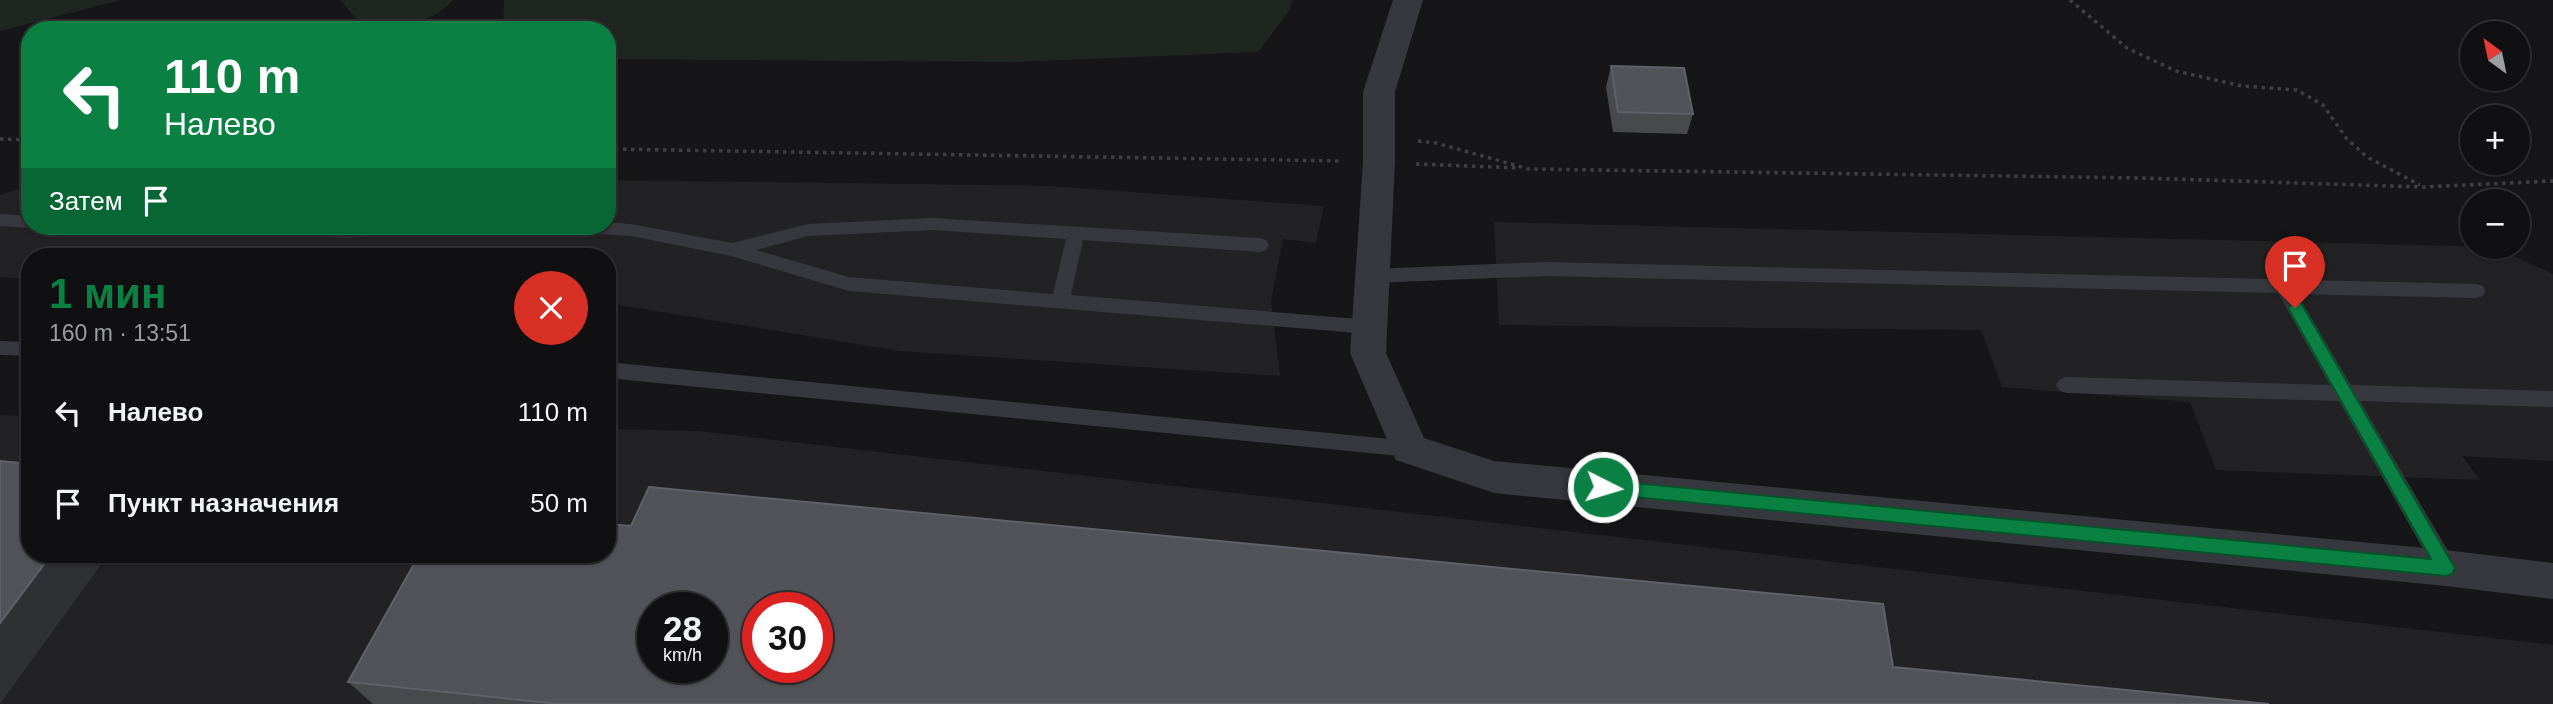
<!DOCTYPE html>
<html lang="ru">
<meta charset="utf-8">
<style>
:root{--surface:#101012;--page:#19191b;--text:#f1f3f6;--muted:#9c9d9f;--line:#303032;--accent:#0b8043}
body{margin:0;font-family:Helvetica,sans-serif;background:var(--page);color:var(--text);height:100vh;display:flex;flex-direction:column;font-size:26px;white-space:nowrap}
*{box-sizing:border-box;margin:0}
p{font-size:23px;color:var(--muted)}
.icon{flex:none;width:38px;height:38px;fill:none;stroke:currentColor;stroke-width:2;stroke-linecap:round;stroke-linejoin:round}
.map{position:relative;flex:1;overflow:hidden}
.side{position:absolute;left:21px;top:248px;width:595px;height:315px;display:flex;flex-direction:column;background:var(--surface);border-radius:28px;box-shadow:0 2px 5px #0004,0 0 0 2px var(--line)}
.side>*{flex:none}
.guide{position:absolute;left:21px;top:21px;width:595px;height:214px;border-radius:28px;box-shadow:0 2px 5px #0004,0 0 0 2px var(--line);background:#0b8043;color:#fff;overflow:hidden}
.needle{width:46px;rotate:327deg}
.buttons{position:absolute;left:2460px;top:21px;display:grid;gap:14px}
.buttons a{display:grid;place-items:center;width:70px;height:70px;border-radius:50%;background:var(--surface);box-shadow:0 2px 5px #0004,0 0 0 2px var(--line);font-size:35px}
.speed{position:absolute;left:637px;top:592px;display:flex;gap:14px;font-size:35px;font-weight:700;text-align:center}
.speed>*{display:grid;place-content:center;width:91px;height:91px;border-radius:50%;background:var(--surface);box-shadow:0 2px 5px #0004,0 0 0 2px var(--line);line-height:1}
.speed small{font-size:18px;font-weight:400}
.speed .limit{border:10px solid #d22;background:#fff;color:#111}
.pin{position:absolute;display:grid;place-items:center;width:60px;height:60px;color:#fff;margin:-72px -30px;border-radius:50% 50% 50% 0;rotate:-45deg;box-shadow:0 0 7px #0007}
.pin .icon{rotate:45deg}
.me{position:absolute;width:77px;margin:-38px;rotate:95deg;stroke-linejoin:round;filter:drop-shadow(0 0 5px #0008)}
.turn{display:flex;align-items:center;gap:24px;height:147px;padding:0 28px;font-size:32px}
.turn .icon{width:91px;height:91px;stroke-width:2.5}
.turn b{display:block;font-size:49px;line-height:60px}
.then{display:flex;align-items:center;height:66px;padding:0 28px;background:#0003;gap:14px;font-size:26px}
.round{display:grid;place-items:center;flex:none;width:74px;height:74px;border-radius:37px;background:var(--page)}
.head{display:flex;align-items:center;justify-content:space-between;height:119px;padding:0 28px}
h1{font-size:42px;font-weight:600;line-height:52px;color:var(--accent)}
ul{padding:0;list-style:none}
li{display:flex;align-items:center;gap:21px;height:91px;padding:0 28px}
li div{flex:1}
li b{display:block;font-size:26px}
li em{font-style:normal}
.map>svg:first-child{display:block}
.built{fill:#222225;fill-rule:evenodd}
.green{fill:#1e261f}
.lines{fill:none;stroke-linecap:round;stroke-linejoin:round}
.path{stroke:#3d3f44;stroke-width:3.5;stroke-dasharray:3.5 4.5;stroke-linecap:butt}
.lane{fill:#37383d;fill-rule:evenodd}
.street{fill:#37383d;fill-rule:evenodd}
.wall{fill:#47494d}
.shaded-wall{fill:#2f3033}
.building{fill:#525359;stroke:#5f6168;stroke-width:2;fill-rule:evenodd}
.route{fill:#0b8043;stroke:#07532c;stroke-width:2}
</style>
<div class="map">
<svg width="2553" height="704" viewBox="0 0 2553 704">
<rect width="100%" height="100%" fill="#161618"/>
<path class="built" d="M607,180L1050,186L1324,206L1316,243L1283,239L1271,301L1280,376L899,351L607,303V257H30V279L0,277V195L30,185V226H607Z
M1494,222L2493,247L2553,274V461L2462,456L2480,480L2216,470L2190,402L2002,387L1981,330L1499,325Z
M0,415L30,416V555H607V429L698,431L2553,645V704H0ZM653,607H712V667H653ZM758,607H817V667H758Z"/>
<path class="green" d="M0,0H121L0,31Z
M340,0H453C432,26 393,25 363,27Z
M504,0H1293L1289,11L1258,52L1013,62L607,59V30H503Z"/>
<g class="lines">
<path class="path" d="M2070,0L2127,48L2176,71L2242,86L2297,90L2323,105L2347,139L2367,157L2420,185
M0,139L30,140
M1418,141L1436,143L1529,169L2140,178L2424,187L2553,181
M607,149L1341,161
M1416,164L1520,168"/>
<path class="lane" d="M0,214L30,216V226H37L30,228L0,226Z
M932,218L1260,238L1266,240L1269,245L1266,250L1260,252L1083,240L1071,295L1370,320L1377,322L1379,327L1377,332L1370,334L849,291L731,256L631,236L567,232L561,231L558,226H607V222L631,224L732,243L808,224ZM932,230L1066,239L1053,294L849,277L756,250L808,236Z
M136,226H478L475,231L469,232L347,238L145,232L139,231Z
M1547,262L2476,284L2483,286L2485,291L2483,296L2476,298L2297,294L2351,385L2553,391V407L2360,401L2454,561L2457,568L2454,575L2446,577L2438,575L2339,401L2066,393L2059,390L2056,385L2059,380L2066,377L2330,385L2278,293L1547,276L1372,283L1365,281L1363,276L1365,271L1372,269Z
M0,341L30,342V356L0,355Z
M607,362L1410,441L1417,443L1420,449L1417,455L1410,457L607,378Z"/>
<path class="street" d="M1393,0H1423L1395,92V162L1386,353L1424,438L1494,461L2446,550L2553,563V599L2446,586L1494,493L1396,460L1350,353L1363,162V92Z"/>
</g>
<path class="wall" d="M1611,66L1693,114L1687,134L1613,132L1606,87Z
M1893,667L2269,704H373L348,682Z"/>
<path class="shaded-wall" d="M51,555H108L0,704V623Z"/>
<path class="building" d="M1611,66L1684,68L1693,114L1618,112Z
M0,461L30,464V555H51L0,623Z
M649,487L1883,604L1893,667L2269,704H549L550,703L348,682L419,555H607V524L631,526ZM653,607H712V667H653ZM758,607H817V667H758Z"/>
<path class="route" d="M2295,302L2301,303L2452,563L2455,568L2452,574L2446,576L1603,494L1597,492L1594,487L1597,482L1603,480L2431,559L2288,308Z"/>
</svg>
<div class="buttons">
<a><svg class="needle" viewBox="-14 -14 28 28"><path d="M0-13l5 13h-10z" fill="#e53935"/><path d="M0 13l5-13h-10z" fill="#9c9d9f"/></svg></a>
<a>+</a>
<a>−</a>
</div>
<div class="speed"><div>28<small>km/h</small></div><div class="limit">30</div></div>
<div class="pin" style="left:2295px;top:308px;background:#d93025"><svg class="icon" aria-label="arrive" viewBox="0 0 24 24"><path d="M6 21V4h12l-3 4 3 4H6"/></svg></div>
<svg class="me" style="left:1603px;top:487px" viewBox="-20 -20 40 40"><circle r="17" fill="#0b8043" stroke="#fff" stroke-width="3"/><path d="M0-11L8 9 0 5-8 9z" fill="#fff"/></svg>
<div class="guide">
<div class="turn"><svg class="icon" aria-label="left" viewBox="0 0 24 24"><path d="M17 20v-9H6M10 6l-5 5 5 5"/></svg><div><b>110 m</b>Налево</div></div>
<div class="then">Затем<svg class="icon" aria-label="arrive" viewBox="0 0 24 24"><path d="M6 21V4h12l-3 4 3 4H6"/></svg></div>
</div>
<section class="side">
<div class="head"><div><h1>1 мин</h1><p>160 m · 13:51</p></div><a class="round" style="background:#d93025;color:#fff"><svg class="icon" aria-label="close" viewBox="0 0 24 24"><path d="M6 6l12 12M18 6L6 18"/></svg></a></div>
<ul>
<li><svg class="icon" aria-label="left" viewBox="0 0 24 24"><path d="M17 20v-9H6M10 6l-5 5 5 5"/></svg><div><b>Налево</b></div><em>110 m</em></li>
<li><svg class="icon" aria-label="arrive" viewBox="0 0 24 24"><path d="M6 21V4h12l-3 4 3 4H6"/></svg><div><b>Пункт назначения</b></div><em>50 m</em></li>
</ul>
</section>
</div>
